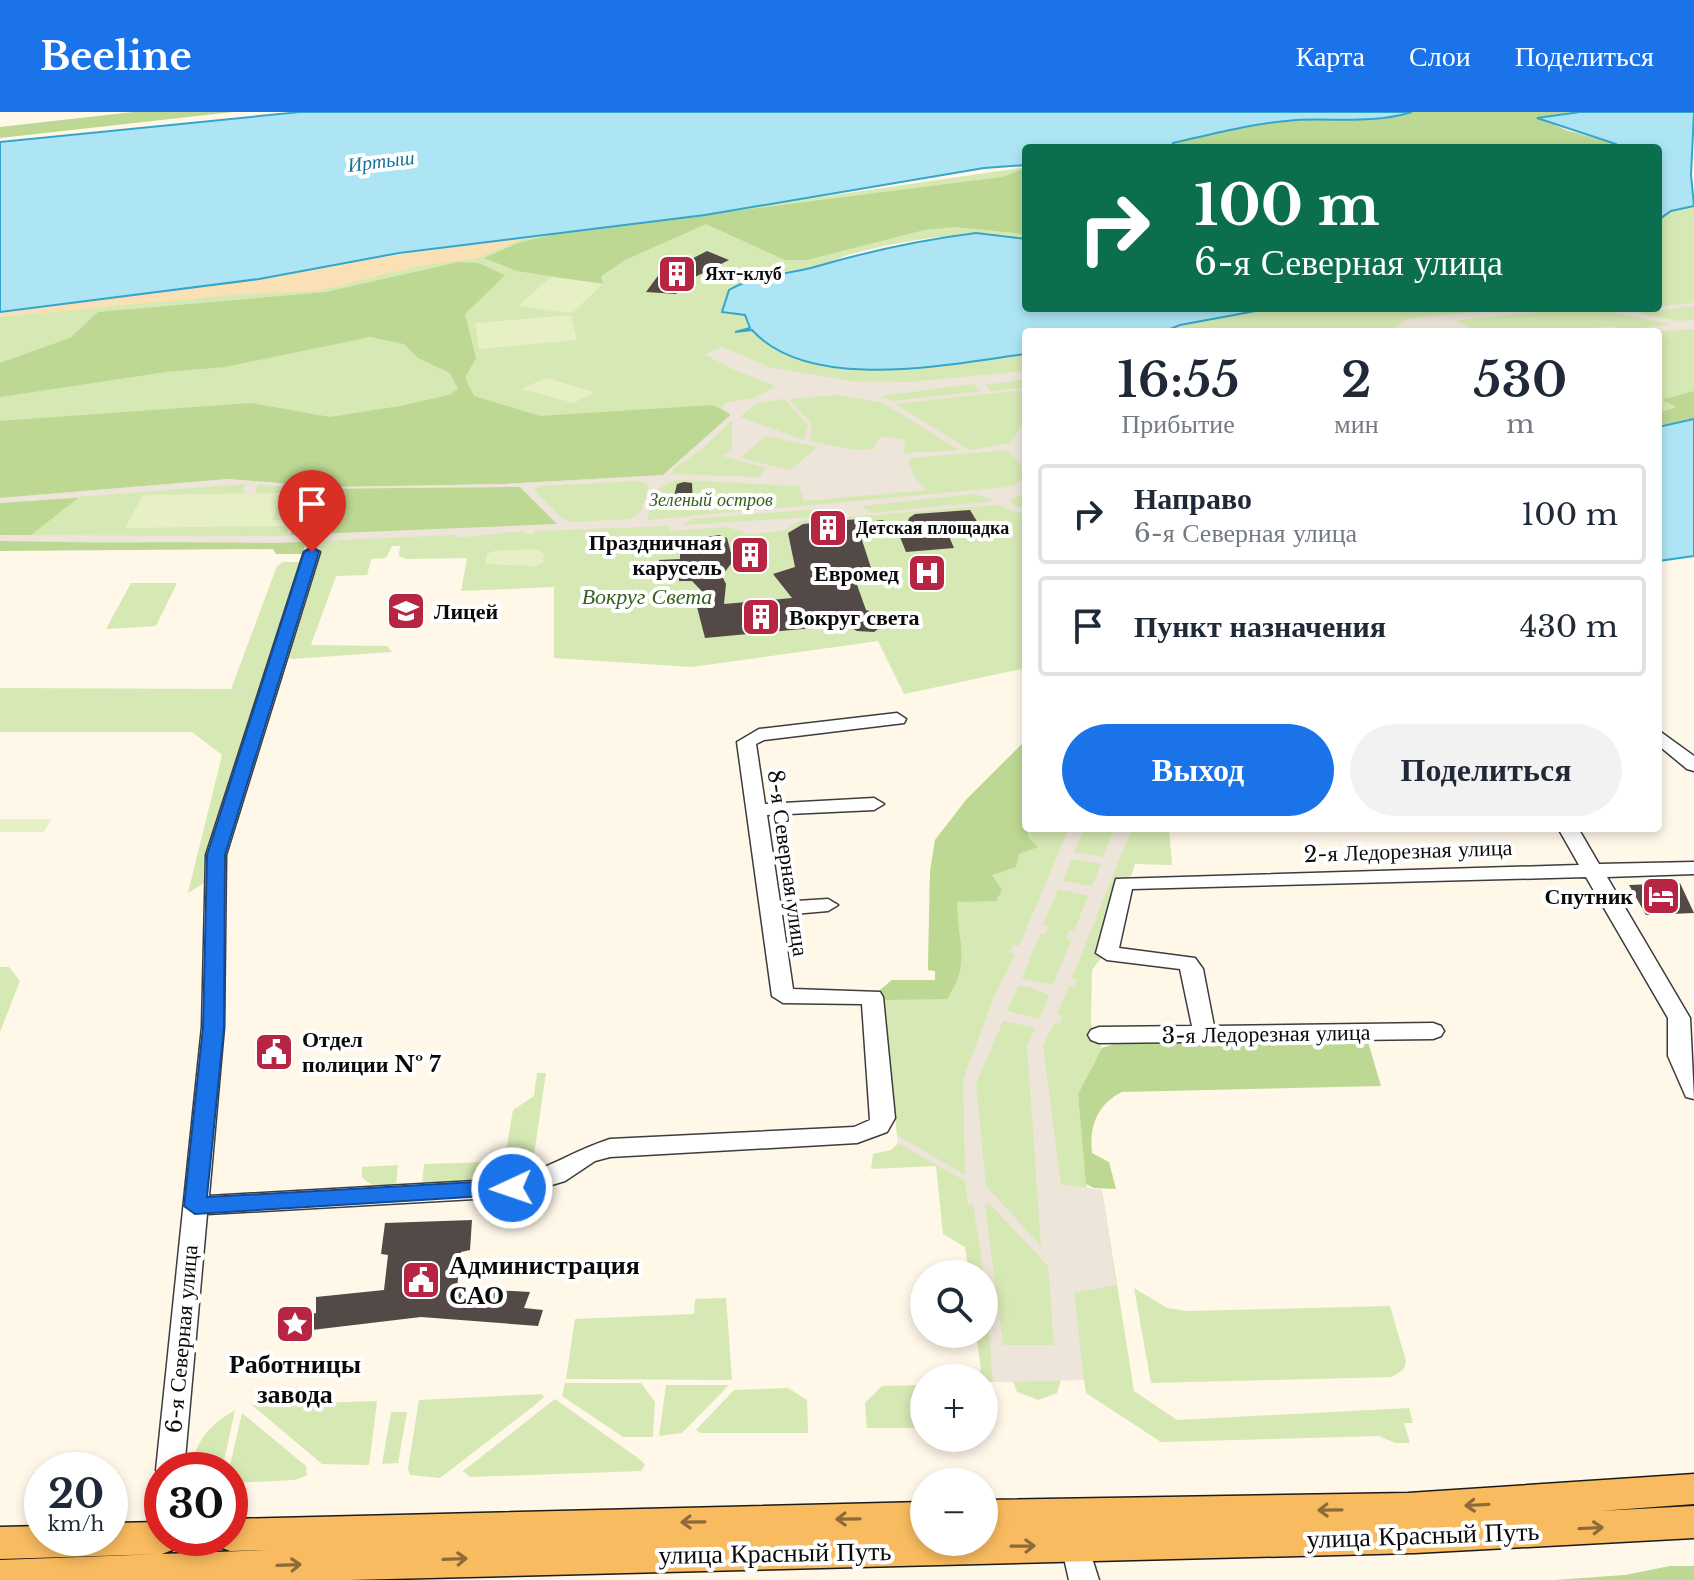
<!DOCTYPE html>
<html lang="ru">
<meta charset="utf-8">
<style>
:root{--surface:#fff;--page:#f2f2f3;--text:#1f2937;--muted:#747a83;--line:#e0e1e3;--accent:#1a73e8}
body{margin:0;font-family:"Libre Baskerville",serif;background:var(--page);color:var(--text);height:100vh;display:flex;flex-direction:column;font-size:30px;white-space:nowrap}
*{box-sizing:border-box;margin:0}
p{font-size:26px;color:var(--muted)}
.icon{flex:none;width:44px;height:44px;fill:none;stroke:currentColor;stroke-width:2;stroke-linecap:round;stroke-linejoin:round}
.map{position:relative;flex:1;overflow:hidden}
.side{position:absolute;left:1022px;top:216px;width:640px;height:504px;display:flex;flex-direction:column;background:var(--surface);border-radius:8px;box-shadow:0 4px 12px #0003}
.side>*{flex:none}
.hud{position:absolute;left:1022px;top:32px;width:640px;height:168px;border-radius:8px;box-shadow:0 4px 12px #0003;background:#0b6e4f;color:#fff;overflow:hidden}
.tools{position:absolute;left:910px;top:1148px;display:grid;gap:16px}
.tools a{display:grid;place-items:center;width:88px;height:88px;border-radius:50%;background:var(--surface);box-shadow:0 4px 12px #0003;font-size:40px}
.speed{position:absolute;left:24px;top:1340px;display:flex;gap:16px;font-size:40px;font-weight:700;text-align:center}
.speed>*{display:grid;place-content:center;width:104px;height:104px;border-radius:50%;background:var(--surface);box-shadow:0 4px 12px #0003;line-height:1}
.speed small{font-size:20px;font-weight:400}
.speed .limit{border:12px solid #d22;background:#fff;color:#111}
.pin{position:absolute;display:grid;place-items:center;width:68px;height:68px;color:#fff;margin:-82px -34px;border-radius:50% 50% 50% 0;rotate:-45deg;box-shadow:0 0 8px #0007}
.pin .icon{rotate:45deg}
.me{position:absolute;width:88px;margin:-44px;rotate:267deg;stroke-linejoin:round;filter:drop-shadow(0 0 6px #0008)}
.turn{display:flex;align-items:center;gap:28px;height:168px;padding:0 40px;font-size:36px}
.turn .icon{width:104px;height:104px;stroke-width:2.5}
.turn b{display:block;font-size:56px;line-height:68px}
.eta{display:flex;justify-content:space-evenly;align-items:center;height:136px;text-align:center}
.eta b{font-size:48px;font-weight:600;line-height:56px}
.action{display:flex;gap:16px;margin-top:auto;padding:16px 40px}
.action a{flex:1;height:92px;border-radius:48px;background:var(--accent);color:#fff;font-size:32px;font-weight:600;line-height:92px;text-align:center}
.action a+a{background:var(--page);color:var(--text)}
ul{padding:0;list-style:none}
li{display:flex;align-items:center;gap:24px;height:100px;margin:0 16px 12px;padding:0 24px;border:4px solid var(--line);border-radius:8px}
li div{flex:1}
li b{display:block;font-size:30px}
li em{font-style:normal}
header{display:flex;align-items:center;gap:48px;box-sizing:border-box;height:112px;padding:0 40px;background:var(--accent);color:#fff}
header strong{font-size:38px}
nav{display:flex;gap:44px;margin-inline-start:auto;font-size:28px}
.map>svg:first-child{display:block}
.green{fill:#d6e8b3}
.forest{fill:#bcd893}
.sand{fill:#fae0b5}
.pitch{fill:#e7efc5}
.plaza{fill:#ede5d9;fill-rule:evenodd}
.water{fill:#aee5f5;stroke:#35a6cb;stroke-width:2}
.building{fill:#534a47}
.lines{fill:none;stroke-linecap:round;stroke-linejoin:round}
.minor-casing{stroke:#3d3d3d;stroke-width:3}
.major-casing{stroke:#1b1b1b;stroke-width:3}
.minor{fill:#fff;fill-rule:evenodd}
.major{fill:#f8bb5f;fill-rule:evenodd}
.oneway{stroke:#8d6b39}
.route{fill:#1a73e8;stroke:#114b97;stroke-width:2}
.labels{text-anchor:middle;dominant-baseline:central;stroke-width:8;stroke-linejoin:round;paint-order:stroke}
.far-poi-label{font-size:18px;font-weight:bold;fill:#0a0a0a;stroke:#fff;text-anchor:start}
.far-park-label{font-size:18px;font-style:italic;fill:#35601c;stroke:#fff}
.far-water-label{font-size:20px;font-style:italic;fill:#16749a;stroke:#fff}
.poi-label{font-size:22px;font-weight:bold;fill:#0a0a0a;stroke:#fff;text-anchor:end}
.park-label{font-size:22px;font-style:italic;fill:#35601c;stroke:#fff}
.street-label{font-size:22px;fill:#0a0a0a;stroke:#fff}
.near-poi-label{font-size:26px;font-weight:bold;fill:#0a0a0a;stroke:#fff;text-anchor:start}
.near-street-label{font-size:26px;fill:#0a0a0a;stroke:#fff}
</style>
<header>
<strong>Beeline</strong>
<nav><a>Карта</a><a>Слои</a><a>Поделиться</a></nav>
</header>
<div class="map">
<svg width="1694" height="1468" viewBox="0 0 1694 1468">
<rect width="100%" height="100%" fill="#fff7e8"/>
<path class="green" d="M1026,55V127C968,118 912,126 855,141C841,144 828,152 815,155C783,162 730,160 722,200L745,203L751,212L750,216L742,218H752C809,281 951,252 1026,242V556L904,582L878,529L692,555L554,546V475L461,479L467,446L406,447L399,444L400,434H392L386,446L371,447L367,463L336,464L311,533L387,534L392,540L292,547L289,545L319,436L0,438V200C342,151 684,106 1026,55Z
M1694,94V307L1658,315V220H1163L1180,213L1272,196H1658V108L1671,99Z
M283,450H300L301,455L207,739L206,770L188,781L222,643L192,620H0V576L231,577L277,454Z
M131,471H177L156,514L106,517Z
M1026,628V716H1169L1172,753L1135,752L1131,764L1120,768L1101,846L1092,858L1091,913L1102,936L1078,982L1087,1077L1102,1078L1134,1279L1177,1308L1409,1296L1413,1311H1404L1410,1331H1395L1379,1324L1161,1330L1086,1281L1084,1268H1061L1057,1281L1038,1288L1017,1280L1013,1269L986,1270L989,1299L984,1306V1266H977L981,1257L976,1222H984V1162H969L965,1135L943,1122L936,1054L871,1057L873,1042L891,1038L898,1031L880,878L892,868H935V859L928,858L930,760L935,728L966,688Z
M0,855H9L20,869L0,920Z
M537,961H546L531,1063L512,1068L504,1051L513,998L534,984Z
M492,1050C488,1080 445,1073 422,1074L424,1052Z
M398,1053L396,1074C381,1075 372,1076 362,1065V1055Z
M1134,1176L1167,1196L1187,1199L1390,1194L1406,1249L1404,1257L1392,1265L1151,1271Z
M726,1186L732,1268L566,1267L575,1207L694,1202L695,1187Z
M565,1271H641L655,1290L653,1325H623L562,1284Z
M666,1273H729L682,1321L659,1324Z
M924,1273V1316H867L865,1291L882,1274Z
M788,1276L807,1288L808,1321H701L696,1318L734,1278Z
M542,1282L544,1285L535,1293L440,1366L410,1363L408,1356L419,1288Z
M555,1287L642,1349L645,1353L641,1359L470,1365L463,1359Z
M377,1289L369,1353L322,1352L252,1293Z
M235,1298L222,1358H192C194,1329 211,1312 235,1298Z
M391,1300H407L398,1351L382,1352Z
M242,1301L306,1354L307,1363L295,1368L230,1371L229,1358Z"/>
<path class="forest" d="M133,0H233L0,26V15Z
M1412,0H1580L1539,6L1566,18L1616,32L1617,36H1172L1173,31C1213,22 1254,11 1295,8C1336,6 1373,12 1412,0Z
M1026,56V122L955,115L924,118L807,148H785L706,112L625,148L601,164L603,172L517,159L484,146L518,131L555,122L1002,65Z
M459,150L478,151L505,163L465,202L476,246L465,266L474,284L540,304L713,293L731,302L663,363L505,372L330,375L228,367L0,386V309L251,291L330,305L400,294L449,283L458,277L450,261L418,246L404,232L370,225L225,255L166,260L0,285V251L70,226L98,200L326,180Z
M1694,279V307L1658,315V301L1676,295L1662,288Z
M520,375L558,412L290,424L298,391L293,377Z
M78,386L31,423H0V391Z
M302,428L306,430L302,442H276L273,437L0,439V429L109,431Z
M1026,628V716H1033L1027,718L1028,725L1038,735L1019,742L1016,755L992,763L1002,778L996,789L957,790C957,830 972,850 947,887L879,888L880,878L892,868H935V859L928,858L930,760L935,728L966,688Z
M1368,930L1381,974L1122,980C1097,992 1089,1015 1092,1041L1109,1050L1116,1077L1094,1076L1086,1072L1078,982L1102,936L1114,932Z
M1670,1454H1694V1468H1554L1625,1463Z"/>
<path class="sand" d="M527,125L476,147L418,154L318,179L242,182L0,205V199L259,167L413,140Z"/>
<path class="pitch" d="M551,165L597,171L603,172L572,201L518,194Z
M571,203L577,228L479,237L475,211Z
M546,266L594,280L574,291L521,277Z
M282,381L272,408H286L285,414L125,416L143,383Z
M535,437L544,442L543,451L536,454L485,452L487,442L494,439Z
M0,707H51L44,720H0Z"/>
<path class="plaza" d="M1694,191V194L1638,201L1677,209L1694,208V217L1650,220H1553L1614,214L1622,219L1671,212L1599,198L1575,197L1456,208L1475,220H1392L1406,208L1421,205L1517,196H1610L1622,198Z
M722,235L769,255L851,269L908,270L1026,259V267L985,273L991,279L1026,276V278L895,292L970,338L1011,331L1026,304V360L1008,338L913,346L908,349L914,365L927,378L804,389L799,374L675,368L655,378L647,408L1008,375L1026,367V383L1009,387L1012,393L1026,396V403L997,393L800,409L783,419L749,422L728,415L670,419L669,414L535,419L534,422H524L523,419L455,426V423L276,431L0,429V423L287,424L290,414L286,413L290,412L295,390L290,376L258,372L255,381H243L245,372L0,391V386L228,367L330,375L505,372L663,363L731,303L721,296L725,291L754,286L776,274L734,258L704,242ZM973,272L982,279L892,289L881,284ZM839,283L883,291L959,338L904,341L905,328L881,324L873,337L855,338L810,329L812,312L789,287ZM784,287L808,313L804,328L740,305L757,291ZM732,308V337L722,344L767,356L759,365L672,362L673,357L702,337ZM766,324L817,335L791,358L740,346ZM638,369L647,372L648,380L640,400L631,407L572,410L562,406L534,378L541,374ZM520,375L557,412L290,423L299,391L293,377ZM974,382L996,389L873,401L861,394ZM820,397L823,400L815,405L682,413L692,407Z
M1069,716H1084L1074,740L1103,745L1115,716H1132L1072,866L1078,868L1075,875L1069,874L1057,902L1063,904L1060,912L1054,911L1043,933L1061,1072L1102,1078L1116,1173L1074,1181L1084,1268L993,1270L984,1162L973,1092H968L965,1069L898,1031L897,1023L965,1063L963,968L993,887L1015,843L1010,841L1013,833L1019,834ZM1072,747L1101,752L1092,774L1063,769ZM1058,777L1088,784L1074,819L1069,818L1066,827L1071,828L1053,873L1022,866L1040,822L1045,823L1048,815L1043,813ZM1018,875H1029L1049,883L1039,907L1007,899ZM1003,909L1035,916L1027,935L1041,1134L986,1074L976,972ZM989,1091L1048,1154L1054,1233H1003L985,1092Z"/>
<path class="water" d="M300,0H1412C1373,12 1336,6 1296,8C1254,11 1213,22 1173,31L1172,36H1026V53L984,56L705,103L399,141L259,167L0,200V30Z
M1580,0H1694L1691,63L1694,94L1671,99L1658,108V36H1617L1616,32L1537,6Z
M976,121L1026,127V196H1272L1180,213L1163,220H1026V242C950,252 810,282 752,218L735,220L750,216L745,203L722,200L729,178C757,162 788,163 818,154C873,138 920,128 976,121Z
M1694,307V444L1658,449V315Z"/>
<path class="building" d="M707,139L729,148L691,167L676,182L646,180L663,157L668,159Z
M684,370L692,371L693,391L672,392L677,372Z
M970,398L978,411L945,415L954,436L906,440L898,420L860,422L873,462L866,463L868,469L856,470L866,498L881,502L888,510L874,520L857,519L845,513L705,526L697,495L715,493L692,469H679V462H659V448L680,447V435L699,434L707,425L719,423L727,426L733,449L722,464L726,472L724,492L792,486L773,462L795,455L788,421L803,412L858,407L860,411L882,408L906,416L909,406L915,402Z
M1680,771L1694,801L1646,803L1629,773Z
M472,1108L470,1138L461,1140L457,1176L530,1180L524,1196L543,1198L538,1214L421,1205L295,1220V1205L316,1201V1185L384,1178L388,1143L381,1142L385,1111Z"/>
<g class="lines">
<defs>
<path id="minor" d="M312,435L320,440L226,743L224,915L209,1084L512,1067C548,1057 575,1038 610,1027L854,1015L870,1008L862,892L783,891L772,884L737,630L759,617L897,601L906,607L904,611L764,628L756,632L765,692L874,686L884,692L874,698L767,703L780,790L828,787L838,793L828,799L782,803L793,877L880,880L883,885L895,1006L887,1020L857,1031L610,1045L595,1049L565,1069L512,1085L207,1102L184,1358H162V1367L156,1358L202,915L206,743L304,440Z
M1658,618L1694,644V659L1687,657L1658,633Z
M1558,716H1578L1599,752L1694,750V762L1607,765L1690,906L1694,987L1686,985L1668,944V906L1586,765L1132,777L1119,836L1195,846L1203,857L1214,914L1433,911L1441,914L1444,919L1441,924L1433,927L1099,931L1091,928L1088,923L1091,918L1099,915L1192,914L1180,857L1107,848L1096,841L1116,767L1579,753Z
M1075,1421L1085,1424L1099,1468H1069L1061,1433L1065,1424Z"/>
<path id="major" d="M1694,1362V1392L1600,1399L1694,1394V1426L1415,1441L349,1468H0V1448L268,1438L230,1439L217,1434L213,1426H230V1407L924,1390V1430H984V1388L1408,1381Z
M162,1410V1426H181L175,1437L162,1442L0,1447V1415L42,1414V1426H110V1411Z"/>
</defs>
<use href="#minor" class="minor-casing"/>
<use href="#major" class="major-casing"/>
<use href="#minor" class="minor"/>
<use href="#major" class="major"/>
</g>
<defs><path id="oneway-shaft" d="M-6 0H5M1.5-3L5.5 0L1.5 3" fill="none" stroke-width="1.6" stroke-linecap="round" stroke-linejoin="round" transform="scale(2)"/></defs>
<g class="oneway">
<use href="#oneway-shaft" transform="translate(1477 1393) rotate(177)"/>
<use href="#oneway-shaft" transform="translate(1330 1398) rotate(179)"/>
<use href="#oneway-shaft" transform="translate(848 1407) rotate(179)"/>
<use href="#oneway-shaft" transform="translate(693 1410) rotate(179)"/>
<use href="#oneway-shaft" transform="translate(1591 1416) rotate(-3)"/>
<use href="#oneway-shaft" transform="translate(1023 1434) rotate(-1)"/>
<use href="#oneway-shaft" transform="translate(455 1447) rotate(-2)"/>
<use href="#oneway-shaft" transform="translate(289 1453) rotate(-2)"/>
</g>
<path class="route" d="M312,436L319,440L225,743L224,915L207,1085L512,1068L523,1076L520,1082L195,1102L184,1094L203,915L207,743L304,440Z"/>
<defs>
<symbol id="building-square" viewBox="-11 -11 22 22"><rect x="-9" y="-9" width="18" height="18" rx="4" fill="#b82542" stroke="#fff"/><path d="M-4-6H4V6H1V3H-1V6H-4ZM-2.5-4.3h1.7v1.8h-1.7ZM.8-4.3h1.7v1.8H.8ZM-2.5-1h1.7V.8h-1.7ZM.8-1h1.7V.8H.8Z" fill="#fff"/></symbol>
<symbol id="hospital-square" viewBox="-11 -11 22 22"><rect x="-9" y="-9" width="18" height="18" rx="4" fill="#b82542" stroke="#fff"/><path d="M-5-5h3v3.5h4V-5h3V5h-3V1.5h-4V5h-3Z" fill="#fff"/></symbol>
<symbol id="school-square" viewBox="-11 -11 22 22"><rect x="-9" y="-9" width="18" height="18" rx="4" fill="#b82542" stroke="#fff"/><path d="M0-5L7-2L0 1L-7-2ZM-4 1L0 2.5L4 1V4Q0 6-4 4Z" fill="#fff"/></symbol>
<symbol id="hotel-square" viewBox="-11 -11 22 22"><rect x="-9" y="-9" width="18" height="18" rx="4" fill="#b82542" stroke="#fff"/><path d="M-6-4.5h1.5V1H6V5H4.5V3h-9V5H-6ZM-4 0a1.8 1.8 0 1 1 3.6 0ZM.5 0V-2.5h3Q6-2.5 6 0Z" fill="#fff"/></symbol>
<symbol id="civic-square" viewBox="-11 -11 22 22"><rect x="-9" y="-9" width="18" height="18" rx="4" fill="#b82542" stroke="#fff"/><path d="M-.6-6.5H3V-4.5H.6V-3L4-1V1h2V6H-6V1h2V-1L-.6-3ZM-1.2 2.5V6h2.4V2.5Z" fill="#fff"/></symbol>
<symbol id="sight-square" viewBox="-11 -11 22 22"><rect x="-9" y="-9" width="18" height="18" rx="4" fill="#b82542" stroke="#fff"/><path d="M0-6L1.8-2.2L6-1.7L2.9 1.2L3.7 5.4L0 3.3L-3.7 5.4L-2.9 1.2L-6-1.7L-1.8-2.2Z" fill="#fff"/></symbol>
</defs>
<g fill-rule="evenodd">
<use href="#building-square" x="655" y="140" width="44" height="44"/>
<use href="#building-square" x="806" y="394" width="44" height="44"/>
<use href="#building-square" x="728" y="421" width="44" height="44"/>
<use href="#hospital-square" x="905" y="439" width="44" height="44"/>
<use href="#school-square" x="384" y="477" width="44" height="44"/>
<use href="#building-square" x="739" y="483" width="44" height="44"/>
<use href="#hotel-square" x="1639" y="762" width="44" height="44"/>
<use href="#civic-square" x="252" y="918" width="44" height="44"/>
<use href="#civic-square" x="399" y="1146" width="44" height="44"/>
<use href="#sight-square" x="273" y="1190" width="44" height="44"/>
</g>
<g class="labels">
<g class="far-poi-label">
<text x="705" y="162">Яхт-клуб</text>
<text x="856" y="416">Детская площадка</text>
</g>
<g class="far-park-label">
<text x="711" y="388">Зеленый остров</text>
</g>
<g class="far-water-label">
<text transform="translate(381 49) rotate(-7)">Иртыш</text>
</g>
<g class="poi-label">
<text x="722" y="430">Праздничная<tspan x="722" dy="25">карусель</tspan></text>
<text x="899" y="461">Евромед</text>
<text x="434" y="499" text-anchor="start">Лицей</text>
<text x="789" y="505" text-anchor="start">Вокруг света</text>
<text x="1633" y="784">Спутник</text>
<text x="302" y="927" text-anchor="start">Отдел<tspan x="302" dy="25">полиции № 7</tspan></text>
</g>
<g class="park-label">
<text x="647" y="484">Вокруг Света</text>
</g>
<g class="street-label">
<text transform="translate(1408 739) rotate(-2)">2-я Ледорезная улица</text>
<text transform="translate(788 751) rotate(82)">8-я Северная улица</text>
<text transform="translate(1266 922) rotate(-1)">3-я Ледорезная улица</text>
<text transform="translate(182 1227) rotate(-85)">6-я Северная улица</text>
</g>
<g class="near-poi-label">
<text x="449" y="1153">Администрация<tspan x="449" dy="30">САО</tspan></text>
<text x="295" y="1252" text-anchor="middle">Работницы<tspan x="295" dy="30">завода</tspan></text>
</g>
<g class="near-street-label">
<text transform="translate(1423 1423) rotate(-2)">улица Красный Путь</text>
<text transform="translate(775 1441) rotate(-1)">улица Красный Путь</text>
</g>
</g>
</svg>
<div class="tools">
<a><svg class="icon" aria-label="search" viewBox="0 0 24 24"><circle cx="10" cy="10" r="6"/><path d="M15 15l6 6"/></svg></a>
<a>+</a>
<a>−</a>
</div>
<div class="speed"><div>20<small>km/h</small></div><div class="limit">30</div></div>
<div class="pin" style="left:312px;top:440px;background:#d93025"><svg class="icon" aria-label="arrive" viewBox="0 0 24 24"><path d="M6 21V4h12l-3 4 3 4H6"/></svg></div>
<svg class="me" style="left:512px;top:1076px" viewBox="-20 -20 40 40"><circle r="17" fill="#1a73e8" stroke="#fff" stroke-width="3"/><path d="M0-11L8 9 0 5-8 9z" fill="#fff"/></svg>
<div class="hud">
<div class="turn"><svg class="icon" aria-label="right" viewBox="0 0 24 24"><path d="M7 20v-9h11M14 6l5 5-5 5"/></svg><div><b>100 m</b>6-я Северная улица</div></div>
</div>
<section class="side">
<div class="eta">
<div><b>16:55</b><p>Прибытие</p></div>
<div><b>2</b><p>мин</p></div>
<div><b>530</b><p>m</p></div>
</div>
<ul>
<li><svg class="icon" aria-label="right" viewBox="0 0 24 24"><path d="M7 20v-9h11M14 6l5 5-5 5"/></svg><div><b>Направо</b><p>6-я Северная улица</p></div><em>100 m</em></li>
<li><svg class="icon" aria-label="arrive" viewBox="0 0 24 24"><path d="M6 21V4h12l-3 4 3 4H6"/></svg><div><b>Пункт назначения</b></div><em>430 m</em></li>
</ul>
<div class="action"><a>Выход</a><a>Поделиться</a></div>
</section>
</div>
